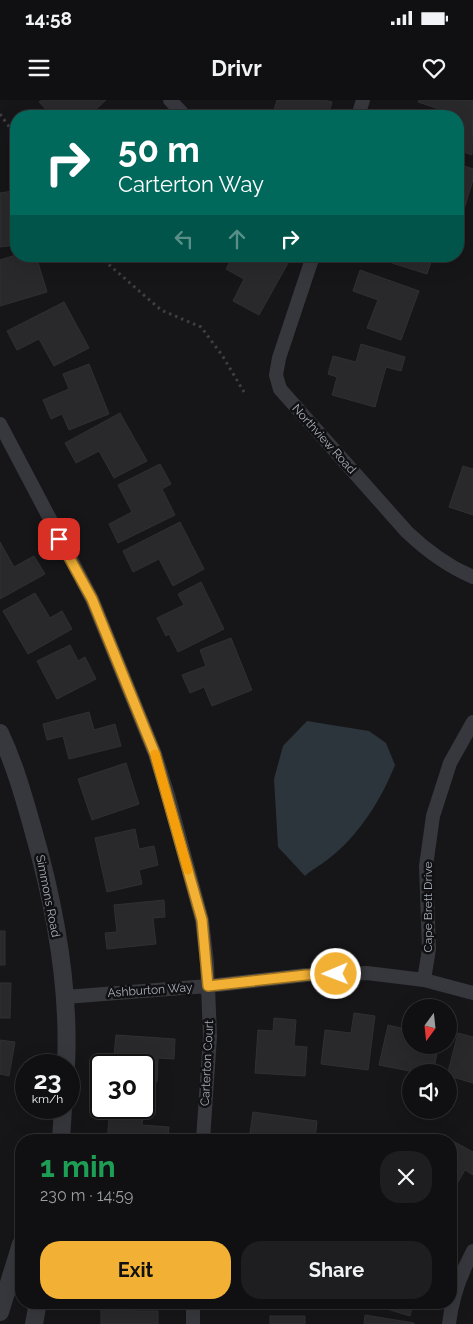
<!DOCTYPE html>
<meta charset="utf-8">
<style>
:root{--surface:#101012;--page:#1e1e20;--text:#f1f3f6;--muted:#9c9d9f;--line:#303032;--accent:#f2b134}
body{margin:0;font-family:Raleway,sans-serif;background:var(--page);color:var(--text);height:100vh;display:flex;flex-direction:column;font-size:19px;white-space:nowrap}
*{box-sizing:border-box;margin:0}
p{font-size:16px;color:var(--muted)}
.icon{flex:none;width:28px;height:28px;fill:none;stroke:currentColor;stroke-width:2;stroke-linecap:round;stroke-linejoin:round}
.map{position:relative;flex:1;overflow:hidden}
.panel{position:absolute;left:15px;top:1034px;width:442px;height:175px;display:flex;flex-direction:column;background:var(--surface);border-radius:20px;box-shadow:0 5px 20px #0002,0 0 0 1px var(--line)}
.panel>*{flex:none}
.guide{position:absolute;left:10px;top:10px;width:454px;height:152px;border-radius:20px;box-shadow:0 5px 20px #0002,0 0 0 1px var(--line);background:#00695c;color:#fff;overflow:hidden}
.needle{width:32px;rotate:195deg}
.tools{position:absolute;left:402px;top:899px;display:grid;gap:10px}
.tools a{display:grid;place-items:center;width:55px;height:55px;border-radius:50%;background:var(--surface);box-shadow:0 5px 20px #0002,0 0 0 1px var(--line);font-size:25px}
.speed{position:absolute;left:15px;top:954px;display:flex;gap:10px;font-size:25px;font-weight:700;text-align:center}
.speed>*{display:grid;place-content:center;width:65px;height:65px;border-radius:50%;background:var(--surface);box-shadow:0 5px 20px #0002,0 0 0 1px var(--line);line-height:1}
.speed small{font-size:12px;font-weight:400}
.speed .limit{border:2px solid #111;border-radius:8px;background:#fff;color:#111}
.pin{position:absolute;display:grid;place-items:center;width:42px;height:42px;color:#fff;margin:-21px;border-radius:10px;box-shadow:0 2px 8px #0006}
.me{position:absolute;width:55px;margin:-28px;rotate:269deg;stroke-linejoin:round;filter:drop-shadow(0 0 4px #0008)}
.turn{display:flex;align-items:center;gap:18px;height:105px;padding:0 25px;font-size:22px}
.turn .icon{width:65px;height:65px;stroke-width:2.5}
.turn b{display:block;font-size:35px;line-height:42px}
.lanes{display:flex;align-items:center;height:48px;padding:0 25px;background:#0003;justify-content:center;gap:25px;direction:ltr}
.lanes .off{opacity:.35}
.round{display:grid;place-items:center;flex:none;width:52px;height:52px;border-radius:20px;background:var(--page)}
.summary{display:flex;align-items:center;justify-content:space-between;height:85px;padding:0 25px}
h1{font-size:30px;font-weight:700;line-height:38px;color:#1e9e55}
.cta{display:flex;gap:10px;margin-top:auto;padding:10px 25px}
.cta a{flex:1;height:58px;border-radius:20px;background:var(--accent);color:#111;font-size:20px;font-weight:700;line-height:58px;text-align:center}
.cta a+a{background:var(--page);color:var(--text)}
.status{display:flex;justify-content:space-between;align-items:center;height:35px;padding:0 25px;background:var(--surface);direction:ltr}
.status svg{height:14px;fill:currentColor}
header{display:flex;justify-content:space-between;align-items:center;height:65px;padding:0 25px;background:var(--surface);font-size:22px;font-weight:700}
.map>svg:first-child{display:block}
.water{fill:#2c353c}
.building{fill:#29292c;stroke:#303034}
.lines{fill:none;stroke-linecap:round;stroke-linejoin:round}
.path{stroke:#3d3f44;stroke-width:3;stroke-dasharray:2.5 4;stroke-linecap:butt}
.minor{stroke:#37383d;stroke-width:14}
.tertiary{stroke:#37383d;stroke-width:18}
.route-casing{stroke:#9d7322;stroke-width:12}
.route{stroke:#f2b134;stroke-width:9}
.slow{stroke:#f59e0b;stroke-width:9}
.labels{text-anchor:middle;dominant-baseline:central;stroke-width:5;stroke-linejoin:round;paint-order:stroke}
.street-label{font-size:12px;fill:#a8adb8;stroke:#111113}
</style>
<div class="status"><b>14:58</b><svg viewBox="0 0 49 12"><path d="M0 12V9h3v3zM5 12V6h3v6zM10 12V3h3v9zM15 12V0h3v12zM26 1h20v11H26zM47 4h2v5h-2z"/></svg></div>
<header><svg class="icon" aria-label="menu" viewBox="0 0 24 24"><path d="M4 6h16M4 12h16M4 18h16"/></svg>Drivr<svg class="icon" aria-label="heart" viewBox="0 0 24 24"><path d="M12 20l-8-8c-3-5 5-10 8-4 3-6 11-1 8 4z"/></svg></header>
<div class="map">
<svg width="473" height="1224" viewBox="0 0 473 1224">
<rect width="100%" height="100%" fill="#161618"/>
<path class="water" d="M307,621L369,631L386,643L395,665C381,700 358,737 327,760C320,766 312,769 305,776L278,747L274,679L283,646Z"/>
<path class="building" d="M42,0H106L89,16H66L61,11L56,16H52L39,2Z
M277,0H324L332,2L328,16H272Z
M419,0H473L472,55L458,50V16H436L439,9L418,2Z
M458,64L473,69V80L461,119L458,117Z
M13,91L16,110V145L0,147V93Z
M16,155L36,156L47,192L0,206V160Z
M233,156H275L288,163L259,215L233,201L244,179L226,169Z
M394,156H433L427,174L392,163Z
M360,170L419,191L401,240L367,228L378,200L353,191Z
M64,202L89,248L54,266L39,239L17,250L7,231Z
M361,244L405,257L401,271L386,267L375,307L332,295L337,277L328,274L333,256L356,262Z
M89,264L109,314L69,330L62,314L51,319L43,300L69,289L63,274Z
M120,313L147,361L114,378L99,351L76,363L65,343Z
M160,364L171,384L162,389L175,415L118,443L109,424L132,412L118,385Z
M463,366L473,369V415L449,407Z
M180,422L204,469L173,486L159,459L133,472L123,451Z
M0,442L14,467L34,456L45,474L0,499Z
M201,482L224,529L178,552L169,534L166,536L157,518L184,505L178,494Z
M35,493L50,518L62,511L72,529L28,554L3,511Z
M231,538L252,590L212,606L204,587L190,593L182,575L206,566L200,550Z
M70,545L78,561L85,557L96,579L57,599L37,561Z
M89,612L94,630L115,624L121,646L69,659L63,636L47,640L43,624Z
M126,663L139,704L92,720L78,679Z
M135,729L139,749L154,746L158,765L139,770L142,784L107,792L95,738Z
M164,800L165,817L153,818L156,844L107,849L105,833L117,832L114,805Z
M0,831H5V865H0Z
M0,883H11L10,918H0Z
M354,913L375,916L368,970L321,964L325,930L351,933Z
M274,918L296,920L294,946L307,947L305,976L255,973L258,930L273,931Z
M407,918L411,919V945H439L433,972H415L379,965L388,925L405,929Z
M458,933L473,937V983L449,976L448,972Z
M116,935L175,939L174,959L158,958L157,982L144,981V965H113Z
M0,940L15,942L9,976L0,974Z
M110,1008H144L142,1025L169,1027L168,1040H107Z
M253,1012L317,1021L315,1040H279L280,1037L250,1033Z
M451,1040L473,1052V1075L465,1070L455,1087L451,1085Z
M85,1202H133V1211H158V1224H101V1203Z
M364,1202H414L410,1216Z
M365,1215L414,1223V1224H364Z
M270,1216H305V1224H270Z"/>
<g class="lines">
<path class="path" d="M0,14L16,36
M99,156L161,210L201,227L222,255L244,292"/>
<path class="minor" d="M170,0L185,16
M358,16L363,0
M313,156L279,258L276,275L280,289L407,432C427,451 447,466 473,477
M0,324L92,499L155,654L168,695L202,820L207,863L210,936L203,1040
M424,880L429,849L426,766L433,716L450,663L473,622
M65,897L208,886L306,875L367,873L424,880L473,893
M193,1202V1224
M449,1224C452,1197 460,1175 473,1151"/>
<path class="tertiary" d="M0,633C14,663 23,694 32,726C54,802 70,885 66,965
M61,1040L63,1008
M0,1212L21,1144
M34,1224L38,1202"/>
</g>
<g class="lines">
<defs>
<path id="route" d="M59,439L92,499L155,654L202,820L208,886L306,875L336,874"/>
</defs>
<use href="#route" class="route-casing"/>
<use href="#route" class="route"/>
<path class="slow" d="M155,654L188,770"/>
</g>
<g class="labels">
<g class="street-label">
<text transform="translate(324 339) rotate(48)">Northview Road</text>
<text transform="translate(48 796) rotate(79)">Simmons Road</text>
<text transform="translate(428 807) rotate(-90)">Cape Brett Drive</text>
<text transform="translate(150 890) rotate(-4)">Ashburton Way</text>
<text transform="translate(207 963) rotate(-87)">Carterton Court</text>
</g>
</g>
</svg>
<div class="tools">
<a><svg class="needle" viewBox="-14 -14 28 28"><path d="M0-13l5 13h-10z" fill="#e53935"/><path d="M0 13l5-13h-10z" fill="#9c9d9f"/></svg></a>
<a><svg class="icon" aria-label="sound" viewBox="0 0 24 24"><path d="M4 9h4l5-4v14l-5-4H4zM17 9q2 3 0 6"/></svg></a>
</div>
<div class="speed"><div>23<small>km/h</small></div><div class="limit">30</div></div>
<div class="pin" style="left:59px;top:439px;background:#d93025"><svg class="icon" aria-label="arrive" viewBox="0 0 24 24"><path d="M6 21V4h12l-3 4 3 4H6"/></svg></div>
<svg class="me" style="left:336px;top:874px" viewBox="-20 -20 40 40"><circle r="17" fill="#f2b134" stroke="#fff" stroke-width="3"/><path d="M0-11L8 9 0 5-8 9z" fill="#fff"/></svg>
<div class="guide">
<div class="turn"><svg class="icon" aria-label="right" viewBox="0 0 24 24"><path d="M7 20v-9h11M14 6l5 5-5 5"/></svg><div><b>50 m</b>Carterton Way</div></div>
<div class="lanes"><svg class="icon off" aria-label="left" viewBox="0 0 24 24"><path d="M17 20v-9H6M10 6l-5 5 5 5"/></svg><svg class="icon off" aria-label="ahead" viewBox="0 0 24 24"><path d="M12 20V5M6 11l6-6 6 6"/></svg><svg class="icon" aria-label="right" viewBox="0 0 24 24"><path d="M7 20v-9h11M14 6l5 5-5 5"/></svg></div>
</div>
<section class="panel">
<div class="summary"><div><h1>1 min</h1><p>230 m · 14:59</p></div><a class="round"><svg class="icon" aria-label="close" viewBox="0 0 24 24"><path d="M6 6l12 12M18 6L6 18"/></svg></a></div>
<div class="cta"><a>Exit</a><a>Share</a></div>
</section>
</div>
